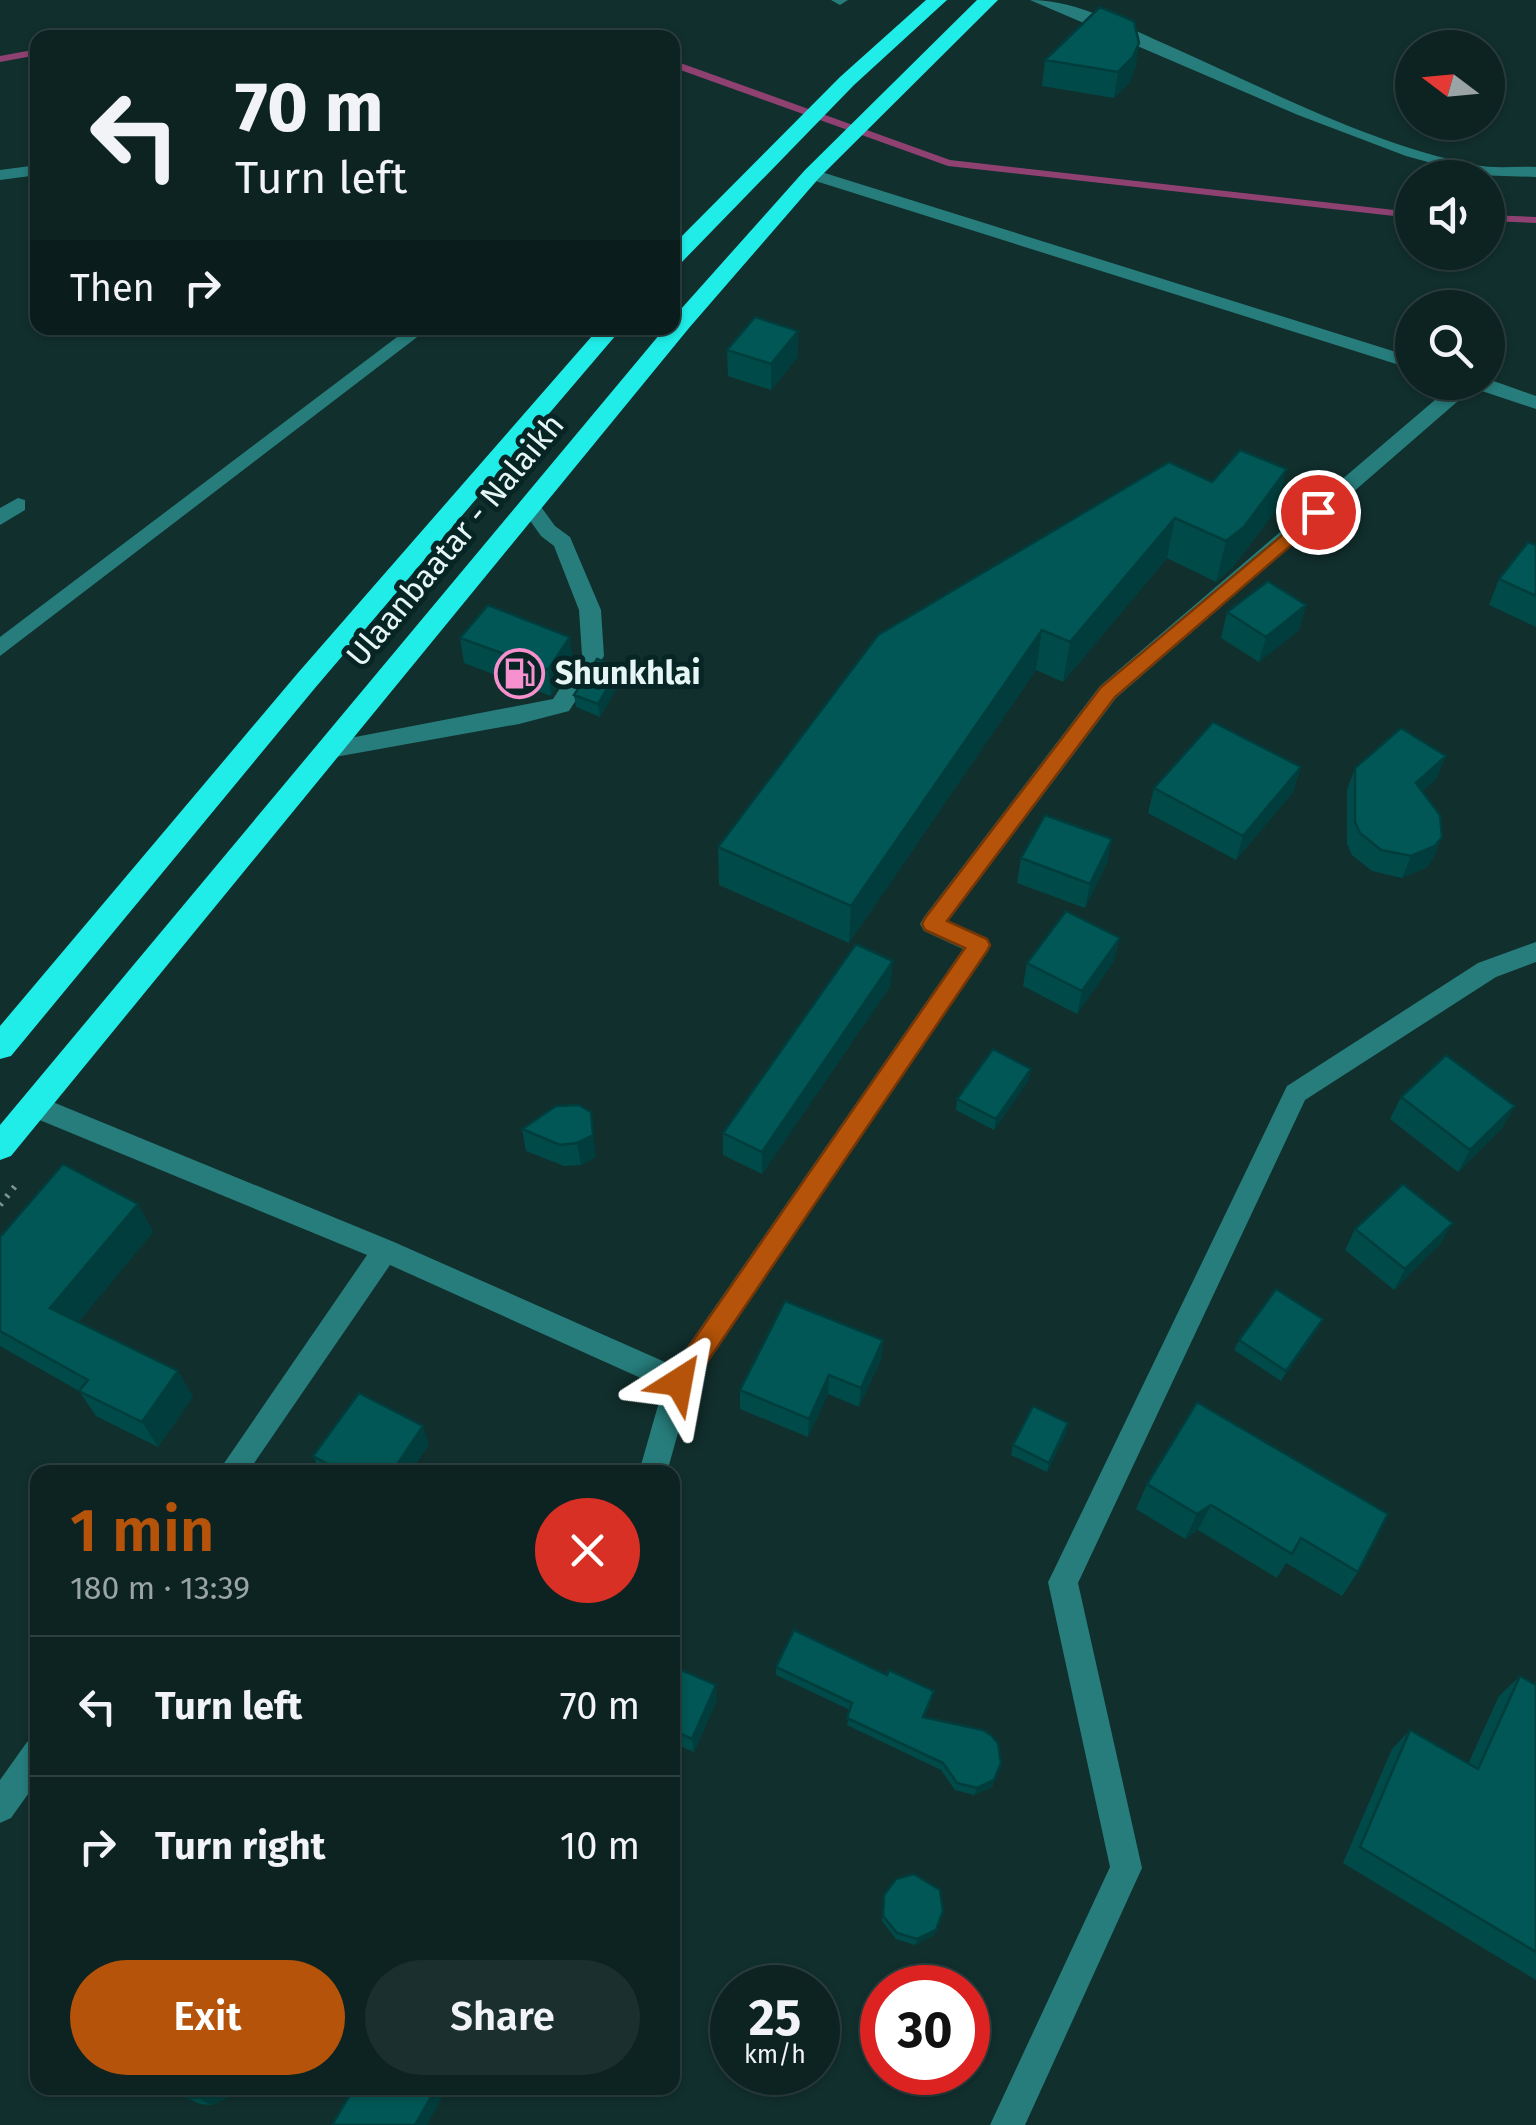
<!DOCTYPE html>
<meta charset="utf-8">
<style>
:root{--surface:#0d2322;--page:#1b2f2f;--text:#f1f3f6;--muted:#9aa4a5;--line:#2d4040;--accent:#b45309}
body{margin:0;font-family:"Fira Sans",sans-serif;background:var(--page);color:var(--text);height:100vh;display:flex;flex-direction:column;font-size:38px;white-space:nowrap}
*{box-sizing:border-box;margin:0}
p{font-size:32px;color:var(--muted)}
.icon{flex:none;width:55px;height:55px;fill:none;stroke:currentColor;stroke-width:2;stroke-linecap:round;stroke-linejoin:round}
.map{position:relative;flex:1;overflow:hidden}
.details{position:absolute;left:30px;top:1465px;width:650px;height:630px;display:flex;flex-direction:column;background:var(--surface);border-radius:20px;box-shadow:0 2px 8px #0004,0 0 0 2px var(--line)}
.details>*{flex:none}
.guide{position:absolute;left:30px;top:30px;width:650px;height:305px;border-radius:20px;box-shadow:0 2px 8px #0004,0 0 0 2px var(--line);background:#0d2322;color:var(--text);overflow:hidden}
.needle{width:65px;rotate:286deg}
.controls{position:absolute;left:1395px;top:30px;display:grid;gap:20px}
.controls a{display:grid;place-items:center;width:110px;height:110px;border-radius:50%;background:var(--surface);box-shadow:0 2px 8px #0004,0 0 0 2px var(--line);font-size:50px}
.speed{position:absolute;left:710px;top:1965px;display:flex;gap:20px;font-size:50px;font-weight:700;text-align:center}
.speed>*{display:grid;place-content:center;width:130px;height:130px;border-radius:50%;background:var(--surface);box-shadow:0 2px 8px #0004,0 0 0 2px var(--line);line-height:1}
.speed small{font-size:25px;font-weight:400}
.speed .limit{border:15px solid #d22;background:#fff;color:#111}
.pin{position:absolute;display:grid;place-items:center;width:85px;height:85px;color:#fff;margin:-42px;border:5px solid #fff;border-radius:50%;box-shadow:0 2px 10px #0007}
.me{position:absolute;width:110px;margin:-55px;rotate:34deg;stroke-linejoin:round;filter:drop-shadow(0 0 8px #0008)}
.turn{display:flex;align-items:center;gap:35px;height:210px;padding:0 40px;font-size:45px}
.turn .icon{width:130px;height:130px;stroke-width:2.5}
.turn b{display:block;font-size:70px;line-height:85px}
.then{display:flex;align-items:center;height:95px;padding:0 40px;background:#0003;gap:20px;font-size:38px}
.round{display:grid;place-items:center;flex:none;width:105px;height:105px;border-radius:52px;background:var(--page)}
.head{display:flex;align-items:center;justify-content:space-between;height:170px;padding:0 40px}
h1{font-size:60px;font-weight:600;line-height:75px;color:var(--accent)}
.button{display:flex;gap:20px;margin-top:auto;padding:20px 40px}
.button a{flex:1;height:115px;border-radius:60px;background:var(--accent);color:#fff;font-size:40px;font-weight:600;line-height:115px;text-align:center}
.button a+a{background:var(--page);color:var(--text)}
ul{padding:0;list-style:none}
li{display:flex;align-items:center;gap:30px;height:140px;padding:0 40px;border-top:2px solid var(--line)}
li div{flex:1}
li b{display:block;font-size:38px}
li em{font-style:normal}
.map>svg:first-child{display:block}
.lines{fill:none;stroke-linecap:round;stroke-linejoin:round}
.stream{fill:#8f4272;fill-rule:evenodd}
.path{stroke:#7e9594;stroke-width:6;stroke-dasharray:2.5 8;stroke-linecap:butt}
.minor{fill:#267d7b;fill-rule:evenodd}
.highway{fill:#20ede8;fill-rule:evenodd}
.wall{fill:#004b49}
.shaded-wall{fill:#003d3c}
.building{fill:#005755;stroke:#003d3c;stroke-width:2.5}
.route{fill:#b45309;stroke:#753606;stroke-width:2.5}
.labels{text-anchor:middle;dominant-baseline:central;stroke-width:10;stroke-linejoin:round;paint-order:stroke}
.street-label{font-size:32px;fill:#e6f6f5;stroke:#072524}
.poi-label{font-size:32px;font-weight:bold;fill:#e6f6f5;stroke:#072524;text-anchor:start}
</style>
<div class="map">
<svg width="1536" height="2125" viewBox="0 0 1536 2125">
<rect width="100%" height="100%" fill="#112f2d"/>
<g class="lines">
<path class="stream" d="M336,35H422L427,38H331Z
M38,49V55L0,62V56Z
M672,60L950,160L1412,212V218L948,166L672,67Z
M1488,215L1536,217V223L1488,221Z"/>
<path class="path" d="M0,1205L16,1185"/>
<path class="minor" d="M831,0H848L840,5Z
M1030,0C1079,0 1130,29 1174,48C1271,91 1370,144 1475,165C1495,169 1516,166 1536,167V177L1475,175L1406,156L1298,115Z
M38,165V175L0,180V170Z
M812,169L1412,357V369L806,178V170Z
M409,328H429L0,656V637Z
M1488,379L1536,396V409L1473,388L1116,698L948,921L987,938L991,945L691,1387L667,1472H639L663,1388L390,1265L248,1472H218L367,1255L25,1114L21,1106L25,1098L34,1095L43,1098L394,1242L674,1366L963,949L924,931L920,924L924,917L1100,686L1456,382H1488Z
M18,498L25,500V510L0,525V508Z
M529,498L536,500L555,526L570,537L601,610L604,656L569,711L519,724L324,759L316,757L313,751L324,743L553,699L582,655L579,610L554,546L541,536L519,505Z
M1536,942V962L1496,977L1305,1100L1078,1583L1142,1868L1025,2125H990L1110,1867L1048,1582L1053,1572L1287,1086L1478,963Z
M38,1738V1780L11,1818L0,1823V1780L27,1742Z"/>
<path class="highway" d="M926,0H947L854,85L680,264L672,265V246L840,77Z
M977,0H998L819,178L689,328L11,1156L0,1160V1125L665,328H672L673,318L805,170Z
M599,328H622L315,688L11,1056L0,1059V1026L297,674Z"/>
</g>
<path class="wall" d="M1139,43L1135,69L1129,83L1114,98L1042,86L1045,60Z
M727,350L798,357L771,390L728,376Z
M1169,462L1276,510L1233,567L1216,582L1167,558L1063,682L1036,670L849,943L719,885L718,847Z
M1536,545V627L1489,605L1499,579Z
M1306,605L1299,630L1259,662L1221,638L1227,612Z
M460,638L573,662L551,696L464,663Z
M620,668L621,681L600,717L576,707L574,695Z
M1301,767L1293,792L1236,860L1148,813L1154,788Z
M1355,768L1437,778L1422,791L1433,859L1426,868L1402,878L1372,871L1352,855L1347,844V790Z
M1112,839L1107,863L1085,908L1017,883L1021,858Z
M1114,961L1077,1014L1023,986L1027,963Z
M891,985L762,1174L723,1155V1133Z
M1031,1069L1028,1081L994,1130L956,1110L957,1099Z
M1401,1097L1515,1106L1502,1128L1458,1172L1390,1119Z
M556,1106L596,1157L581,1165L564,1166L526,1151L522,1129Z
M138,1204L153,1232L78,1322L178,1371L193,1397L158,1447L96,1416L79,1391L0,1346V1237Z
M1355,1229L1440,1244L1394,1290L1345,1250Z
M1318,1329L1281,1381L1234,1350L1239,1340Z
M883,1340L881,1359L859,1407L828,1394L808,1437L740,1409V1390Z
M1197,1402L1358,1572L1342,1596L1286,1563L1277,1578L1198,1530L1185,1539L1136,1509L1147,1484Z
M1066,1433L1047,1472L1011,1455L1013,1445Z
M429,1445L410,1472H321L313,1456Z
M672,1666L717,1700L694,1752L673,1743L672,1745Z
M776,1667L932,1699L924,1718L1001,1763L992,1787L974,1795L955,1790L941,1770L847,1725L850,1710L776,1675Z
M1520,1676L1536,1685V1980L1343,1863L1392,1749L1410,1730L1468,1764L1499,1696Z
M884,1895L943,1911L934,1935L915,1945L896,1939L882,1921Z
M232,2096L211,2105L200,2104L187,2098Z"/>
<path class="shaded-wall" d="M1139,43L1135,69L1129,83L1114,98L1118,72Z
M798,331V357L771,390V364Z
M1287,469L1276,510L1233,567L1216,582L1226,541Z
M1175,518L1167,558L1063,682L1070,642Z
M1306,605L1299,630L1259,662L1266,637Z
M1042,630L1036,670L849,943L851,906Z
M570,637L573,662L551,696L548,670Z
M620,668L621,681L600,717L598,704Z
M1446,756L1437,778L1407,805L1416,783Z
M1301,767L1293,792L1236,860L1243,836Z
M1442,837L1433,859L1426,868L1402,878L1411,856Z
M1112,839L1107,863L1085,908L1090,884Z
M1120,938L1114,961L1077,1014L1082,991Z
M893,961L891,985L762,1174V1152Z
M1031,1069L1028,1081L994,1130L996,1119Z
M1515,1106L1502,1128L1458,1172L1470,1150Z
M591,1112L596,1157L581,1165L577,1143Z
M138,1204L153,1232L68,1335L50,1308Z
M1453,1223L1440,1244L1394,1290L1405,1269Z
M1323,1319L1318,1329L1281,1381L1286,1371Z
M883,1340L881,1359L859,1407L861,1388Z
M178,1371L193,1397L158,1447L142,1422Z
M829,1375L828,1394L808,1437L809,1419Z
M1068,1423L1066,1433L1047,1472L1049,1463Z
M423,1426L429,1445L410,1472H392Z
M1211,1505L1198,1530L1185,1539L1197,1514Z
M716,1685L717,1700L694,1752L692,1739Z
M994,1780L992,1787L974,1795L977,1788Z
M936,1930L934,1935L915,1945L917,1939Z
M220,2088H238L232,2096L211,2105L198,2098Z
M436,2088H441L445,2092L427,2125H415Z"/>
<path class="building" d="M1100,7L1134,21L1139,43L1133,57L1118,72L1045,60Z
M755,317L798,331L771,364L727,350Z
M1240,450L1287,469L1244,527L1226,541L1175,518L1070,642L1042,630L851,906L718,847L878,635L1169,462L1212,482Z
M1528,542L1536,545V596L1499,579Z
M1268,581L1306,605L1266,637L1227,612Z
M488,605L570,637L548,670L460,638Z
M597,659L620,668L598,704L574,695Z
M1213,722L1301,767L1243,836L1154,788Z
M1401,728L1446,756L1416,783L1440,815L1442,837L1435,846L1411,856L1381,850L1360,833L1355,822V768Z
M1045,815L1112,839L1090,884L1021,858Z
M1066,911L1120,938L1082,991L1027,963Z
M856,944L893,961L762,1152L723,1133Z
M993,1049L1031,1069L996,1119L957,1099Z
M1446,1055L1515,1106L1470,1150L1401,1097Z
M579,1105L591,1112L593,1135L577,1143L560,1145L522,1129L556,1106Z
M63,1164L138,1204L50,1308L178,1371L142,1422L79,1391L88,1380L0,1331V1237Z
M1403,1184L1453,1223L1405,1269L1355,1229Z
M1276,1289L1323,1319L1286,1371L1239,1340Z
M785,1301L883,1340L861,1388L829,1375L809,1419L740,1390Z
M359,1393L423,1426L392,1472H343L313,1456Z
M1197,1402L1388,1514L1358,1572L1301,1538L1292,1554L1211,1505L1197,1514L1147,1484Z
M1033,1406L1068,1423L1049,1463L1013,1445Z
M794,1630L887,1675L889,1670L934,1691L923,1717L983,1730L992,1736L998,1743L1001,1763L994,1780L977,1788L957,1783L943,1763L847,1718L852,1703L776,1667Z
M672,1666L716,1685L692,1739L672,1730Z
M1520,1676L1536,1685V1952L1360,1847L1410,1730L1478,1769Z
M914,1874L940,1890L943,1911L936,1930L917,1939L897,1933L883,1916L884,1895L896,1879Z
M175,2088H220L198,2098H187Z
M354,2088H436L415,2125H332Z"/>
<path class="route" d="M1318,505L1325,507V516L1115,697L947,921L987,939L990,945L987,951L688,1390L679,1394L670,1390L666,1382L670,1374L965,948L925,930L922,924L925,918L1101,687Z"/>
<defs>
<symbol id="fuel-ring" viewBox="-11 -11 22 22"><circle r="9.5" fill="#072524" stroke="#f790ce" stroke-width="1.5"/><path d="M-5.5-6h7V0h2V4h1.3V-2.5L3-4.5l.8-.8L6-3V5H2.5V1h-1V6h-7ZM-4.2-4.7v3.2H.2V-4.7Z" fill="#f790ce"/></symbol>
</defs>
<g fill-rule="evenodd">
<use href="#fuel-ring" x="492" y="646" width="55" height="55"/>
</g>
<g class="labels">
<g class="street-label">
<text transform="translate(455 540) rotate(-50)">Ulaanbaatar - Nalaikh</text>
</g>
<g class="poi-label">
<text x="555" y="673">Shunkhlai</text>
</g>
</g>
</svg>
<div class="controls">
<a><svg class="needle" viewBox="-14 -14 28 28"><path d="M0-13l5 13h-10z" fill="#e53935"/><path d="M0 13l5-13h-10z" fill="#9aa4a5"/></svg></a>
<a><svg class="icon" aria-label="sound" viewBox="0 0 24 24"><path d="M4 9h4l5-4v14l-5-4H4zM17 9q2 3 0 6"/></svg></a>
<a><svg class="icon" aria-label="search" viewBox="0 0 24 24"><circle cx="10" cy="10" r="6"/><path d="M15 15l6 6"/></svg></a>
</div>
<div class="speed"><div>25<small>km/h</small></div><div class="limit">30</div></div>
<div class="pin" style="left:1318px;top:512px;background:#d93025"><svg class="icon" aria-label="arrive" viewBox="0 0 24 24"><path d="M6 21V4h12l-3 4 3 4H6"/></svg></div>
<svg class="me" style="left:679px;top:1382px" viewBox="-20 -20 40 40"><path d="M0-17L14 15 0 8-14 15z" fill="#b45309" stroke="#fff" stroke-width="4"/></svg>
<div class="guide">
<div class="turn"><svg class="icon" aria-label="left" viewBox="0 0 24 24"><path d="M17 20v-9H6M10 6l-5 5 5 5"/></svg><div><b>70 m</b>Turn left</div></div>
<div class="then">Then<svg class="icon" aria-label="right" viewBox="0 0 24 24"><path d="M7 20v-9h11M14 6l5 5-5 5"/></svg></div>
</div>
<section class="details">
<div class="head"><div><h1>1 min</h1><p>180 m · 13:39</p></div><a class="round" style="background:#d93025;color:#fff"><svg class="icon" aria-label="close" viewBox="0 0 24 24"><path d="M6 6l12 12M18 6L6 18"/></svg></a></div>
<ul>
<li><svg class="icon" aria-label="left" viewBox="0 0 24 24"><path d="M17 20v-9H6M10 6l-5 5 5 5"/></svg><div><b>Turn left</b></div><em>70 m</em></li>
<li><svg class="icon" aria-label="right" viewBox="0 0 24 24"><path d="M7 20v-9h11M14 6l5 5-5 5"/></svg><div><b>Turn right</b></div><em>10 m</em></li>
</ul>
<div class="button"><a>Exit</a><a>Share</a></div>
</section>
</div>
